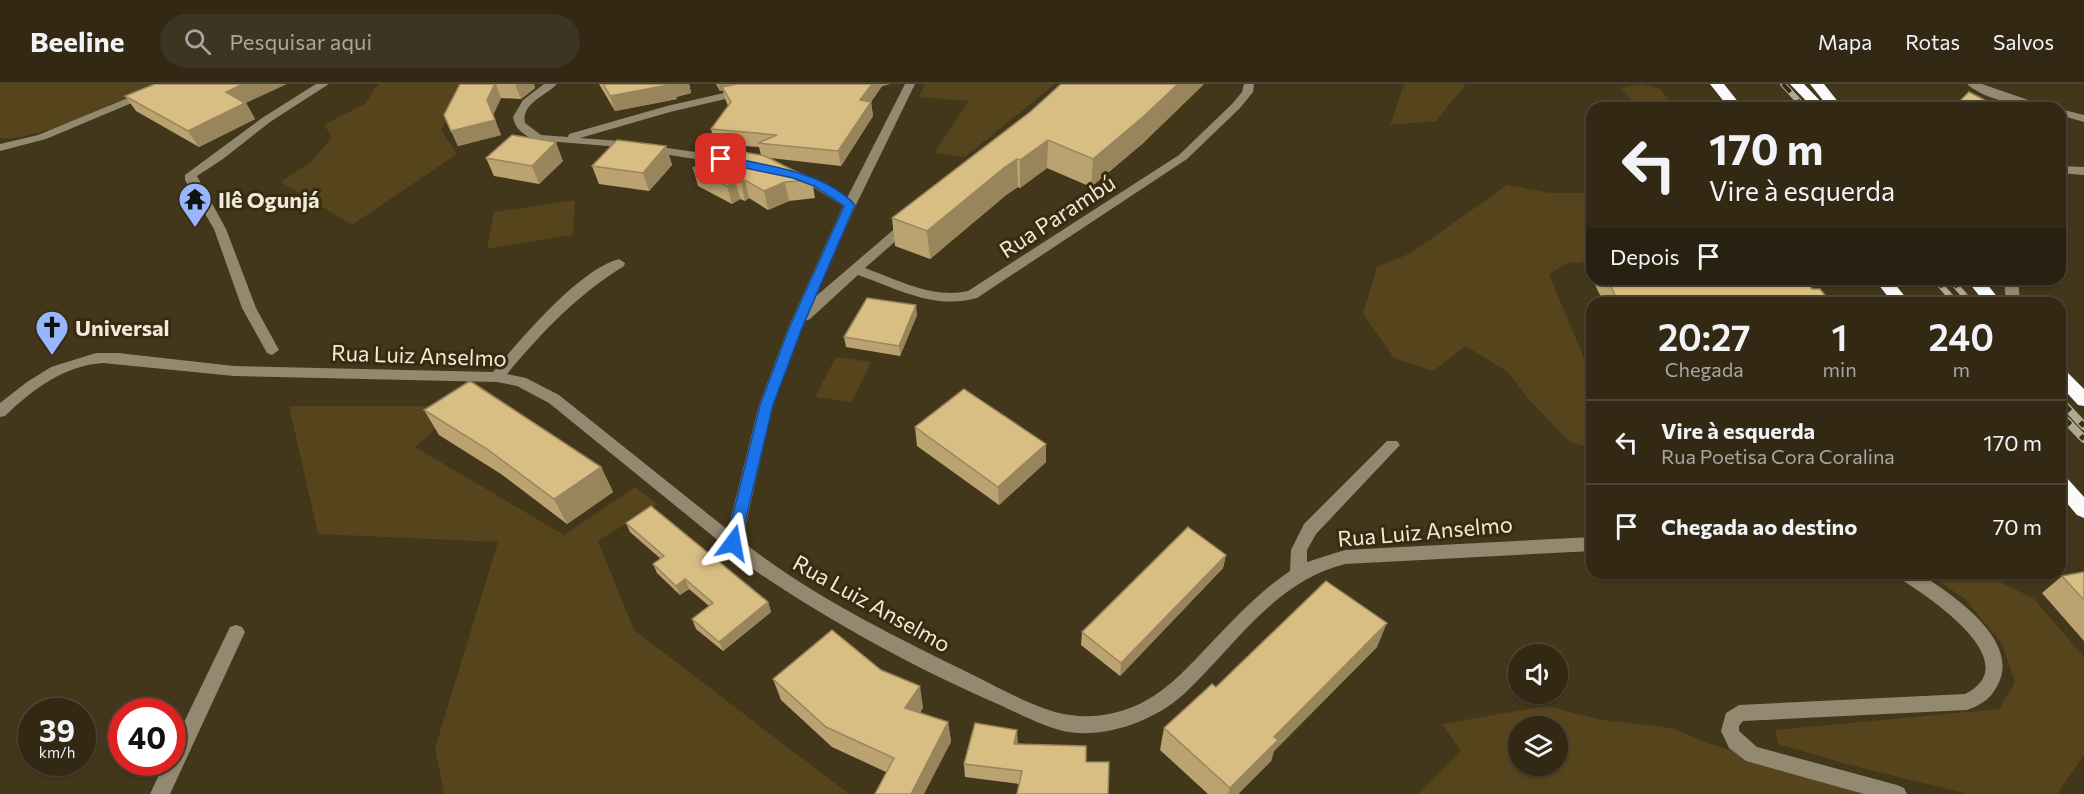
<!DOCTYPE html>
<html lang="pt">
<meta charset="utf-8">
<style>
:root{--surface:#322814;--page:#3d3422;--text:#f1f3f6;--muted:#a8a6a0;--line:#4d4434}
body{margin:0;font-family:Commissioner,sans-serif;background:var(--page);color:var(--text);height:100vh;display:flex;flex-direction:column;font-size:22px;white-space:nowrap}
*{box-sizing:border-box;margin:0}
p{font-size:20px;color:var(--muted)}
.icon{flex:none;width:33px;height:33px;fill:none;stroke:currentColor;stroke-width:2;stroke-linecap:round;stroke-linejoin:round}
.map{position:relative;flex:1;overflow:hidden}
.details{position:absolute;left:1586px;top:213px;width:480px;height:282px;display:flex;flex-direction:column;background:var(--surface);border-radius:18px;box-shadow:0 2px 4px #0004,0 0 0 2px var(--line)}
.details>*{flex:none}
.top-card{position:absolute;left:1586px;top:18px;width:480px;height:183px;border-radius:18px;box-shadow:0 2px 4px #0004,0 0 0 2px var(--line);background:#322814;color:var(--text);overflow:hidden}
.fabs{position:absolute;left:1508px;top:560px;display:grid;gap:12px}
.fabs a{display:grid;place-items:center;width:60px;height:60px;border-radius:50%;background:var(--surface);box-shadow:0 2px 4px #0004,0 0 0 2px var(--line);font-size:30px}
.speed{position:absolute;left:18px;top:614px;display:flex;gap:12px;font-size:30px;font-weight:700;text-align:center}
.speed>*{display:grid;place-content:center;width:78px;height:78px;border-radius:50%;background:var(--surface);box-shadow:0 2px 4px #0004,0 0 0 2px var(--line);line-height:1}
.speed small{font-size:15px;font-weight:400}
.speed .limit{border:9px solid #d22;background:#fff;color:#111}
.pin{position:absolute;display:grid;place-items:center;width:51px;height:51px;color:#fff;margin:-26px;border-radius:12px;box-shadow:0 3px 9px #0006}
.me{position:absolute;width:66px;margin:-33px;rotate:13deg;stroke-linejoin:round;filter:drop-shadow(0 0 4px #0008)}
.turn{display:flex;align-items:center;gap:21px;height:126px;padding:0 24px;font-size:27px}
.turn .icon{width:78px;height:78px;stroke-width:2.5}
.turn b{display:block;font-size:42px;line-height:51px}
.then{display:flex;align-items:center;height:57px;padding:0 24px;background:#0003;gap:12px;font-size:22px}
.eta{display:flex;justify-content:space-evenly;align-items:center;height:102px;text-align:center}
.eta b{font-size:36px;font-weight:600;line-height:42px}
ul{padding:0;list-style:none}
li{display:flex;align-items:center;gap:18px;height:84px;padding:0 24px;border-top:2px solid var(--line)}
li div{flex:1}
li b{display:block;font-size:22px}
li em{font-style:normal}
header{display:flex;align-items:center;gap:36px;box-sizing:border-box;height:84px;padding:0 30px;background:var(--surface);border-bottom:2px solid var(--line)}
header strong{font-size:28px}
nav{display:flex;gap:33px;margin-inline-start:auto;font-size:21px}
.search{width:420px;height:54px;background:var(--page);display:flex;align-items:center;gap:15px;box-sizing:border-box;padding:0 21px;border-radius:33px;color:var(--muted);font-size:22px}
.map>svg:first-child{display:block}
.green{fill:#55441c;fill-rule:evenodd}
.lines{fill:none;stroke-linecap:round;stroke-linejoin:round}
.minor{fill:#938870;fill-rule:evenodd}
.highway{fill:#fafafa;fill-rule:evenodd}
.rail-far1-casing{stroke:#b1a894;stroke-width:6}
.rail-casing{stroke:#b1a894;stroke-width:8}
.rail-far1{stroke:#372c10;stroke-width:4;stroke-dasharray:11;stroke-linecap:butt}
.rail{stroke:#372c10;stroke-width:5;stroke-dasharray:15;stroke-linecap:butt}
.wall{fill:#bba371}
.shaded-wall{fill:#98855c}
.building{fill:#d9be83;stroke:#98855c;stroke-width:1.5}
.route{fill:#1a73e8;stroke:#114b97;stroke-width:1.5}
.labels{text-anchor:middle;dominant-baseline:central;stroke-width:6;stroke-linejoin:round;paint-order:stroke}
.poi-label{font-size:22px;font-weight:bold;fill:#f1eada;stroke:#372c10;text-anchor:start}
.street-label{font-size:22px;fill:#f1eada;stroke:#372c10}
</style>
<header>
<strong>Beeline</strong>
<div class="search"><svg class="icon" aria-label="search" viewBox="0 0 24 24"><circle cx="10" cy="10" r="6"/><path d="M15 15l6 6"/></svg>Pesquisar aqui</div>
<nav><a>Mapa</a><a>Rotas</a><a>Salvos</a></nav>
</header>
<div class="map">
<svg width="2084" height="710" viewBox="0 0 2084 710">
<rect width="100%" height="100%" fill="#42361b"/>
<path class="green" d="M0,0H162C128,15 32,59 0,54Z
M380,0H476L458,16L441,46L457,70L352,141L281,98L313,76L332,53L324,41L366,19L375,4Z
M924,0H1055L965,73L934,69L969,17L919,13Z
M1404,0H1466L1436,37L1390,41Z
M1640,0L1660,5L1676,24H1640L1620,4Z
M1507,101L1549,109H1591V178L1568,179L1549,190L1591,291V364L1570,358L1529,316L1509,289L1466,262L1433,287L1394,274L1363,230L1377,183L1411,169Z
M575,116L573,151L487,165L494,128Z
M836,273L871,278L852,318L815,313Z
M289,322H462L415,363L564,451L635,403L658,420L598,457L634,546L849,710H444L435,664L498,458L318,450Z
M1927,489H1981L2033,514L2084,573V671L2057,710H1968L1849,681L1778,660L1775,646L1999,625L2015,599L2003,561L1965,515Z
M1546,622L1602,636L1672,644L1713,661L1887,710H1418L1461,667L1442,640ZM1518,642H1557V681H1518Z"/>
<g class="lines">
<path class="minor" d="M162,0H177L46,55L0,67V60L38,51Z
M316,0H329L270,38L223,75L197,92L226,145L256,224L279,266L272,271L267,269L242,224L214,145L185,96V91L262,34Z
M544,0H557C546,12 521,19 525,39L541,51L568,53L569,50L667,22L763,0H782L777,3L670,28L580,54L620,57L736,74L738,77L732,81L620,63L534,56C523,50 515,45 513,33L523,16Z
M905,0H915L856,121L815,213L906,135H914L916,138L914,141L865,184C898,196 933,215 968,207L1179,71L1232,20L1242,8L1244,0H1254L1253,8L1240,24L1187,75L977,214C934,226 898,205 858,191L810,235L805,237L773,321L742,457C811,512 894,552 973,591C1002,605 1039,627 1070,631C1095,635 1123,629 1145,617C1170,604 1190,581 1210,560C1235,534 1260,507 1290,487L1291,466L1304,440L1387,357H1397L1400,361L1316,450L1307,466V478L1345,466L1592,453V467L1345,480C1274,498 1236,561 1185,609C1156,636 1108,654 1068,648C1044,643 1022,631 1000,621C916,585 833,539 757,488L549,319L517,302L497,298L234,292L103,279C65,281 32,306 5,332L0,333V319L27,298L51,283L96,269H118L234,282L493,288C520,256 578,186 619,175L625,179L624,182C577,211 542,248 507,290L526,294L559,311L728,446L759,321L788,244L843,122L813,103L787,90L793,86C813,92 830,103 847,114Z
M1967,0H1982L2051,24C2027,24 1984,16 1967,0Z
M2060,25L2084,31V38L2060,31Z
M2060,82L2084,83V91L2060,89Z
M2004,195H2018L2020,219H2006Z
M1897,489H1919L1925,493C1954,512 2016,554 2000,596C1993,613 1984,620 1967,626L1743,637L1739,642V647L1757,663L1897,701L1904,704L1907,710H1864L1746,677L1729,664L1721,647L1726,629L1739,621L1965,610C2029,578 1926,511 1899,494Z
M236,541L242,543L245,548L170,710H150L165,678H172V663L230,543Z"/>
<path class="highway" d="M1710,0H1724L1743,24H1729Z
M1790,0H1804L1827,24H1813Z
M1810,0H1824L1843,24H1829Z
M1874,195H1891L1910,219H1893Z
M1966,195H1983L2002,219H1985Z
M2060,285L2066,287L2084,305V322L2078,321L2060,301Z
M2060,392L2067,394L2084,413V434L2077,431L2060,411Z"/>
<defs>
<path id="rail-far1" d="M1783,0L1805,24
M1935,195L1956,219
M1950,195L1971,219"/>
<path id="rail" d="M2060,316L2084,342
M2060,330L2084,355"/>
</defs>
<use href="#rail-far1" class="rail-far1-casing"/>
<use href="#rail" class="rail-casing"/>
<use href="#rail-far1" class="rail-far1"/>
<use href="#rail" class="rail"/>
</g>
<path class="wall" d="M460,0H534L535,4L521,15L501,14L493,31L501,51L458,62L444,31Z
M599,0H689L691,9L676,13L677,15L615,27Z
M716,0H890L882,2L871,18L873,32L841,82L770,74L812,96L815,114L789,117L768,126L749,114L745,117L740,115L732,120L698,102L693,84L761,71L759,63L715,60L711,45L728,22L726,17L723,7H720Z
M1061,0H1204L1142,60L1091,103L1047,84L1020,104L1018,103L1006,111L930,175L895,162L892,134L1030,28Z
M125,12L246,19L255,35L199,63L136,27Z
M666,62L672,81L649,107L599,100L592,82Z
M486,74L563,77L539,100L494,92Z
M1592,182V195L1588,188Z
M1592,195H1804L1812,205L1831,219H1604Z
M917,231L900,272L846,263L844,253Z
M424,326L601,383L613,408L567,440L501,390L439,351Z
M915,343L1046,360V378L999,421L917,362Z
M626,439L768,518L771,528L723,567L696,545L692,535L709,522L689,505L680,511L657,489L653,480L661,475L630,448Z
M1226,471L1223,484L1120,592L1081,561L1082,548Z
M2084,488V557L2042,509L2062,492Z
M1377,563L1274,667L1271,677L1238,710H1208L1160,666L1164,644L1216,603Z
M773,595L923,623L920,629L948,638L951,658L886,688L832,663L781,616Z
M1018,661L1086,662L1019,700L965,693L964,680Z"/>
<path class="shaded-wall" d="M243,0H287L246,19L255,35L199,63L188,47L226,8Z
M495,0H496L501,14L493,31L501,51L458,62L451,47L487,16Z
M515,0H534L535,4L521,15Z
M672,0H689L691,9L676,13L677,15L615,27L610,12Z
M718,0H753L722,3L723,7H720Z
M872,0H890L882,2L862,30L860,16Z
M1178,0H1204L1142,60L1091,103L1093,75Z
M871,18L873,32L841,82L838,67Z
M1048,56L1047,84L1020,104V76Z
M556,58L563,77L539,100L532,82Z
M666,62L672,81L649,107L643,89Z
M1017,75L1018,103L1006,111L930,175L927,147L1005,83Z
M735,96L740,115L732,120L727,102Z
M745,96L749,114L745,117L741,98Z
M785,98L789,117L768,126L764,107Z
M916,221L917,231L900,272L899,262Z
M1046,360V378L999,421L998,403Z
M601,383L613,408L567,440L554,415Z
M1226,471L1223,484L1120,592L1121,579Z
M685,495L689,505L680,511L676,502Z
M768,518L771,528L723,567L719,558Z
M1387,539L1377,563L1274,667L1271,677L1238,710H1228L1230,704L1274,653Z
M920,602L923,623L909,645L905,624Z
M948,638L951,658L924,710H911Z
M1017,646L1018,659L1015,674L1014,660Z"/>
<path class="building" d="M155,0H243L226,8L245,19L188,47L125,12Z
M460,0H495L487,16L495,36L451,47L444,31Z
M603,0H673L610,12Z
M737,0H872L860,16L871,18L838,67L758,59L777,51L711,45L731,18L722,3Z
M1061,0H1178L1144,32L1093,75L1048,56L1020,76L1017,75L1005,83L927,147L892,134L1030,28Z
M1969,8L2000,24H1953Z
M512,51L556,58L532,82L486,74Z
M617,56L666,62L643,89L592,82Z
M732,66L765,72L812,96L785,98L764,107L745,96L741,98L735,96L727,102L693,84Z
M1607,195H1804L1812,205H1820L1831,219H1619Z
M867,214L916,221L899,262L844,253Z
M470,297L601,383L554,415L487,365L424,326Z
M964,305L1046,360L998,403L915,343Z
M651,422L768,518L719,558L692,535L713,519L685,495L676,502L653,480L664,472L626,439Z
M1188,443L1226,471L1121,579L1082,548Z
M2084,488V516L2062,492Z
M1326,497L1387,539L1274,653L1278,656L1230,704L1164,644L1212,600L1216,603Z
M832,546L881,586L920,602L905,624L948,638L911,710H875L894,674L826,643L773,595Z
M975,639L1017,646L1014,660L1086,662V678H1109L1108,710H1017L1022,687L964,680Z"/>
<path class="route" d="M721,72C764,81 824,87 855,121L802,244L773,321L740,459L738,463H728L726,459L760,321L789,244L844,122L814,102L793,94L717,78L715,75Z"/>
<defs>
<symbol id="temple-pin" viewBox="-11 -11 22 30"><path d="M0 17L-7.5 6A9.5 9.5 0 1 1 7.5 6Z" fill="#98b6fd" stroke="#372c10"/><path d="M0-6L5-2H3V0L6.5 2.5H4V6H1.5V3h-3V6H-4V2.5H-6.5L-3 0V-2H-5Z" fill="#111"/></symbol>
<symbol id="church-pin" viewBox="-11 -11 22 30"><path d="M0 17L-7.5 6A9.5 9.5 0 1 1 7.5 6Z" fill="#98b6fd" stroke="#372c10"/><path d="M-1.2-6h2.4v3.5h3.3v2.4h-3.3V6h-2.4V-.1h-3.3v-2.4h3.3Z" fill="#111"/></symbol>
</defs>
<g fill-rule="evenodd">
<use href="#temple-pin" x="176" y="96" width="38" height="52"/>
<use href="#church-pin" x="33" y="224" width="38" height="52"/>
</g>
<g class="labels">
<g class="poi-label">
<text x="218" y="115">Ilê Ogunjá</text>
<text x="75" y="243">Universal</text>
</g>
<g class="street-label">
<text transform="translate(1057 132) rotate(-33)">Rua Parambú</text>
<text transform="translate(419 271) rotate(2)">Rua Luiz Anselmo</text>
<text transform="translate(1425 447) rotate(-5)">Rua Luiz Anselmo</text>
<text transform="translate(872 519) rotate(29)">Rua Luiz Anselmo</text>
</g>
</g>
</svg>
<div class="fabs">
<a><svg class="icon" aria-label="sound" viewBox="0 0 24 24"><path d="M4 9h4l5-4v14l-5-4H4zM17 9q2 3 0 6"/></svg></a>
<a><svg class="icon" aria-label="layers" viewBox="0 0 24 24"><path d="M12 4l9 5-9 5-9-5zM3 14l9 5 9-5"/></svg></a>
</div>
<div class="speed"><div>39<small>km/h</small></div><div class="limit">40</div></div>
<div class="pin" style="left:721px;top:75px;background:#d93025"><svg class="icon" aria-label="arrive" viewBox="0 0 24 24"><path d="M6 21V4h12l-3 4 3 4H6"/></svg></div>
<svg class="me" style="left:733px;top:459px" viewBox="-20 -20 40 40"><path d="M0-17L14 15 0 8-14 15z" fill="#1a73e8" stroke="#fff" stroke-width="4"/></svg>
<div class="top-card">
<div class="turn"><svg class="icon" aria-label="left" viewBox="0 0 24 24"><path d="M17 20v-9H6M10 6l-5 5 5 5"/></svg><div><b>170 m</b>Vire à esquerda</div></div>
<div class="then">Depois<svg class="icon" aria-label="arrive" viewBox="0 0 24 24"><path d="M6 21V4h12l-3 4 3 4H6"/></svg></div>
</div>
<section class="details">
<div class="eta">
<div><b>20:27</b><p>Chegada</p></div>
<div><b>1</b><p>min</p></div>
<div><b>240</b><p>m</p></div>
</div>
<ul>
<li><svg class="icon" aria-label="left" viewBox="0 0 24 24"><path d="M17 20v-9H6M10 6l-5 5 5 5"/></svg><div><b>Vire à esquerda</b><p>Rua Poetisa Cora Coralina</p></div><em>170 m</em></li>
<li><svg class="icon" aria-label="arrive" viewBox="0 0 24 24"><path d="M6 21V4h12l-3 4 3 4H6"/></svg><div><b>Chegada ao destino</b></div><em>70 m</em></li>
</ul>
</section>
</div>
